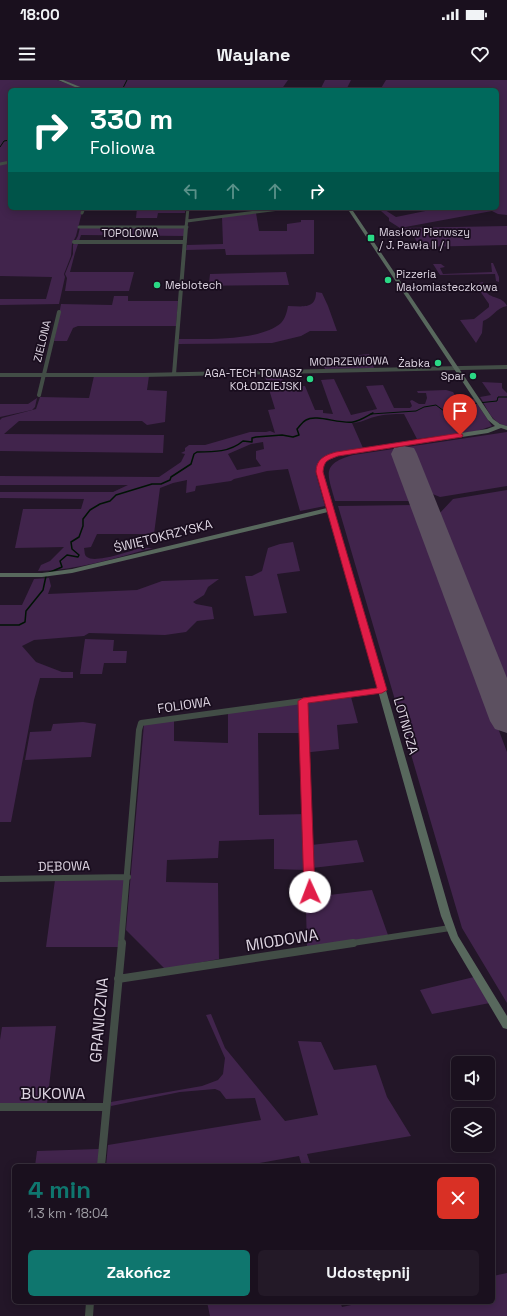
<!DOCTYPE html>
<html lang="pl">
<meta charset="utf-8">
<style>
:root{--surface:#1a101e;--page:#231927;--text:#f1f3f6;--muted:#9f9da4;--line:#38303c;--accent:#0f766e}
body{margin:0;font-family:"Space Grotesk",sans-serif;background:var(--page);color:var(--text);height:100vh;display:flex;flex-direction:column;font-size:15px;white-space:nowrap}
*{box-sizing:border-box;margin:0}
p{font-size:13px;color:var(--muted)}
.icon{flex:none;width:22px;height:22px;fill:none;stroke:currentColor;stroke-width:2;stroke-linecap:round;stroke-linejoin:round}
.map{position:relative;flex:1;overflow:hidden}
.details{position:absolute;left:12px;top:1084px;width:483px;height:140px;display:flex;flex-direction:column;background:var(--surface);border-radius:6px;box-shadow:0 2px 10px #0003,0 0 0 1px var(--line)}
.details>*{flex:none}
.banner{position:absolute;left:8px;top:8px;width:491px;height:122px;border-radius:6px;box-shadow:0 2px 10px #0003,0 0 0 1px var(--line);background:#00695c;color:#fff;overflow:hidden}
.tools{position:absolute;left:451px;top:976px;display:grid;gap:8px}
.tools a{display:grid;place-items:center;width:44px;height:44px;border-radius:6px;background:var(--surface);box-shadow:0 2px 10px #0003,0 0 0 1px var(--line);font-size:20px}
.pin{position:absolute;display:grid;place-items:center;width:34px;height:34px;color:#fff;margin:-41px -17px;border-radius:50% 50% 50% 0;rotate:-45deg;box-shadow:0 0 4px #0007}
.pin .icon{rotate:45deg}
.me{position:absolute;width:44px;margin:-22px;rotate:358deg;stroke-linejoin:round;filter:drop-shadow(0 0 3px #0008)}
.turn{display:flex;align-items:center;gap:14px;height:84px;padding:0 16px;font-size:18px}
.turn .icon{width:52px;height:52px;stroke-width:2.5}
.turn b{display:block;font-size:28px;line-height:34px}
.lanes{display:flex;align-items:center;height:38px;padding:0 16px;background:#0003;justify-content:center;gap:20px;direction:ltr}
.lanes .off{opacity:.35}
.round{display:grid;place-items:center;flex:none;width:42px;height:42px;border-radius:6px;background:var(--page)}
.overview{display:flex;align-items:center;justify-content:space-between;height:68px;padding:0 16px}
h1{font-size:24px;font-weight:600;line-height:30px;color:var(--accent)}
.button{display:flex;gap:8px;margin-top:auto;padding:8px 16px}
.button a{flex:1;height:46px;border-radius:6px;background:var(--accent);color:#fff;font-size:16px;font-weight:600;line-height:46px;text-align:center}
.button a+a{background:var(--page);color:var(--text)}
.status{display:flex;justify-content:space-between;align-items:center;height:28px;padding:0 20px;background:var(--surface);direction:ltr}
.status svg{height:11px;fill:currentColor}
header{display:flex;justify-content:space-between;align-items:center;height:52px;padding:0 16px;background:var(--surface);font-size:18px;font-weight:600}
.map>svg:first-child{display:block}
.green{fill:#41244c;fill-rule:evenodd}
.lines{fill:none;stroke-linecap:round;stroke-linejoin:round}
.stream-far1{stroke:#001305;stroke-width:1}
.stream{stroke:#001305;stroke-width:1.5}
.runway{fill:#5c5060;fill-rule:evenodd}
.street-far3{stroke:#424d46;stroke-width:3}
.street-far2{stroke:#424d46;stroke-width:4}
.street-far1{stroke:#424d46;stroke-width:6}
.street{stroke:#424d46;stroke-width:8}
.secondary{fill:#58685d;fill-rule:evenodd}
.route{fill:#e11d48;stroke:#92132f}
.poi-dot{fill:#2ad885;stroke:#190d1e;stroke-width:1.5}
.labels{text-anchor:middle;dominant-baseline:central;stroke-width:3.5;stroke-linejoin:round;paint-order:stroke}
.far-poi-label{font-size:11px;fill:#ddd4e1;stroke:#190d1e;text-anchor:start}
.far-street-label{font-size:11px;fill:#ddd4e1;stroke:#190d1e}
.street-label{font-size:13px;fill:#ddd4e1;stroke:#190d1e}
.near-street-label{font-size:16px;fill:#ddd4e1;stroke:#190d1e}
</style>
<div class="status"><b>18:00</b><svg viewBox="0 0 49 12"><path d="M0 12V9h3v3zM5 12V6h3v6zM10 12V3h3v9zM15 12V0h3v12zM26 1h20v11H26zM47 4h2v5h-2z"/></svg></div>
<header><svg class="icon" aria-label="menu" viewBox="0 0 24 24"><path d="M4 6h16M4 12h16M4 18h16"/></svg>Waylane<svg class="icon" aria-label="heart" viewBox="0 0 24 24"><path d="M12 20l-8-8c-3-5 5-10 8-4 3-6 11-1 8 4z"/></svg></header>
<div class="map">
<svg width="507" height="1236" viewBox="0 0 507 1236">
<rect width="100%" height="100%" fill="#231628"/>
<path class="green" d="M0,0H57L84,10H10V82L0,84Z
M61,0H288L281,10H149L150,8L138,7L135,10H88Z
M325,0H351L346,10H320Z
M386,0H507V135L498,134L492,131L400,148L389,141V138L381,131L385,130L396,137L440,128H497V10H380Z
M10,83V128H83L76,156L72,164L71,176L64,194L65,197L59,224L0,225V219H46L52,197L0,196V84Z
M124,128H185V133H158L157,138H136L137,128Z
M256,133L259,151H287V144L301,142V140H314V174L226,175L225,169L186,170L187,165L223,164L222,137Z
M507,146V165L419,167L415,158L401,148Z
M80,147L185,148L184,156L81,155L75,173L70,192H134L129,211H65L67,198L65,194L73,174V165L78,156Z
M491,183H493L499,197V202L496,201L495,194L440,195L433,184H441L445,187L440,188L443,194L492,192Z
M286,192L289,205L184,206V203H209L210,194Z
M483,202C484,222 501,213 507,226C496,228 492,238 483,241L482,253L476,263L460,240L474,239L489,227V224L480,211L479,203Z
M316,212L322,213L328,226L337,251H310L301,256L272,263L178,264L179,259C205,259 261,261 281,243C285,239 287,232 288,226C302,226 316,230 316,212Z
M114,216H128V221H178L176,246H78L73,248L67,261H54L61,224L112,225Z
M369,274L374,288L325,289L323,283L349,280L359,275Z
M280,292L285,307L305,306L315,330H323V333L333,334L321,300L334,299L351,335L377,329L366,306L383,305L394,328H410L412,326L410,321L412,320L419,324H425L427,318L426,313H418L417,311H418L446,310L453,312L460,323L474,319L492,346L477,351L417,359L404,334C393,334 385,334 374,337C367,339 360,343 352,343L363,368L333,373L322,378L320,381L316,394L325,426L300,431L288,389L267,391L234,399L231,401L196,406L195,411L186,413L187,400L173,403L160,408L154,454H97L91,467L84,468C85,472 84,475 87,477C94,483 125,473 134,470V468H153C115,478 77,490 38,491L41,485L50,481L64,467L15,468L23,429H81L84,419L0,418V412H113L128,405H0V396L159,397L181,382L185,374L181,373L185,371V368L189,365H205L250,352H266L270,351L275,353L268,330L275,329L264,293ZM263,362L264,369L256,371V379L261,386L237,390L228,374L251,364Z
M94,296H149L147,310L167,311L165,342L147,345L142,341H19L4,354L164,355L163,373L0,371V340L2,338L36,329L40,317L89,318Z
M482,302L502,303V308L507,313V346C491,343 488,329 480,317L491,315Z
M37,318L35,327L32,330L0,337V324H28Z
M507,352V406L440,417L430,413L412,421H335C328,395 320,384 353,375Z
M507,410V610L438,435L453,419Z
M414,425L507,672V923L462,848L338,426Z
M293,462L300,491L277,494L287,533L254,536L245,496H252L262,491L268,468L280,464Z
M49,498L51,506L48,514L137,510L162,501L219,499L208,507L204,515L193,522L196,524L212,527L214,539L197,541L186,552L165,555L89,553L84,556L34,560L22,566L36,582L62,592H73V598H40L34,620L11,742H0V525H22L34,499Z
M85,559L114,560L113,571H127L126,583H104L102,594H80Z
M351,617L358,643L337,645L339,669L302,673L301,653H258L259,735L309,734L311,765L357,760L364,782L312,788V817L372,810L388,855L307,868L305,790L274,789V759L219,761L218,778L167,780L166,802L218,803L219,879L165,889L126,850L144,644L174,640V661L228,663V633Z
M83,642L96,644L91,677L25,680L30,652L51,651L53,644Z
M55,800H125L118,867H46Z
M474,897L490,923L432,934L420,910Z
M211,934L225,968L285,1041L318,1035L298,961L321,962L334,990L376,985L387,1017L411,1056L307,1074L311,1086H302L299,1076L243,1086H106L108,1065L261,1040L255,1018L226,1019L220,1011L215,1009L180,1012L111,1026V1022L202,1006L218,1000L223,994L225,978L206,935Z
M56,946L47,1024L0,1026V960L2,947Z
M99,1069L98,1086H35L37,1071Z
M507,1193V1236H210L207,1222H340L342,1227L365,1222H493V1196Z"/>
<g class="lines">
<path class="stream-far1" d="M122,10L127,0
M0,67L4,61L10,60
M371,334L416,331L424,327L436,325L444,331L459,329L468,324L497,321L498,317H507"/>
<path class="stream" d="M48,493L62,487L60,481L67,475L78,477L79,475L72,469L71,462L79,457L83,446V439L90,430L100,424L110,421L116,415L152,404H161L170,400L171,397L191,384L194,374L197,372C214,372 230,372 243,361L252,362V358L256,357L282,355L293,357L299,355L297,349C300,346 302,342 306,340C316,334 339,344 353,342C360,341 367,336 373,333
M0,545H19L25,542L26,531L43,510L46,496"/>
<path class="runway" d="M404,366L414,368L417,374L507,598V653L495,649L490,641L391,374L394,368Z"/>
<path class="street-far3" d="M0,84L10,82
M82,133L84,128
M187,141L287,128
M79,147H187
M186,148L188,128"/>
<path class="street-far2" d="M74,162H185
M174,294L186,147
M0,295H143L507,287
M39,315L59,232"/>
<path class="street-far1" d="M303,621L309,812
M0,799L128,797
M121,864L139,650L141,643L383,610
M346,864L450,848"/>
<path class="street" d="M118,899L353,863
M0,1027H106
M101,1086L122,863
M89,1236L90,1222"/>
<path class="secondary" d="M58,0H63L88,10H82Z
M347,128H351L493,339L500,344L507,346V350L501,348L488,353L338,376L326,381L322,388L451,836L458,856L507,936V949L503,948L451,860L441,836L328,432L72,493L42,497H0V493H42L72,489L327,428L316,388L321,379L337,372L487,349L495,346L488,340Z"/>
</g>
<path class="route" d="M460,353L463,355L462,357L338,376C328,380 324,380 323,392L387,610L382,613L308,623L315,812L313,815L310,817L306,815L304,812L298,621L303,618L377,608L316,392C316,379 325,375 336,372Z"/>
<g class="poi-dot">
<rect x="367" y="154" width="8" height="8" rx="2"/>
<circle cx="388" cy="200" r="4"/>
<circle cx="157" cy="205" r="4"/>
<circle cx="438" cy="283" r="4"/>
<circle cx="473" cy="296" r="4"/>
<circle cx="310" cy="299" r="4"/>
</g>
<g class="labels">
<g class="far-poi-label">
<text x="379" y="152">Masłow Pierwszy<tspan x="379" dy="13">/ J. Pawła II / I</tspan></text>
<text x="396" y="194">Pizzeria<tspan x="396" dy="13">Małomiasteczkowa</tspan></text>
<text x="165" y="205">Meblotech</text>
<text x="430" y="283" text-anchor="end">Żabka</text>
<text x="302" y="293" text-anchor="end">AGA-TECH TOMASZ<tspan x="302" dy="13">KOŁODZIEJSKI</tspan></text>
<text x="465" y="296" text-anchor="end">Spar</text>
</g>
<g class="far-street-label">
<text x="130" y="153">TOPOLOWA</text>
<text transform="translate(42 261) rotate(-76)">ZIELONA</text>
<text transform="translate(349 281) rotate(-1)">MODRZEWIOWA</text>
</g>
<g class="street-label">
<text transform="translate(163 456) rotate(-14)">ŚWIĘTOKRZYSKA</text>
<text transform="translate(184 625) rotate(-8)">FOLIOWA</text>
<text transform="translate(406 646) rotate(74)">LOTNICZA</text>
<text transform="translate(64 786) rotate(-1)">DĘBOWA</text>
</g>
<g class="near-street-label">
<text transform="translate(282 860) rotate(-9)">MIODOWA</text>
<text transform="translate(99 940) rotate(-85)">GRANICZNA</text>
<text x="53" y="1013">BUKOWA</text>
</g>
</g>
</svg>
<div class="tools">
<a><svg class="icon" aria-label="sound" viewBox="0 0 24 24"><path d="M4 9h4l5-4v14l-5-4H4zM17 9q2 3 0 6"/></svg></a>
<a><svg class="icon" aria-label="layers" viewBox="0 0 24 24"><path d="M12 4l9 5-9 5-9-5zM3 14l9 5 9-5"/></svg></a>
</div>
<div class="pin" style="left:460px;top:355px;background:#d93025"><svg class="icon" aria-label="arrive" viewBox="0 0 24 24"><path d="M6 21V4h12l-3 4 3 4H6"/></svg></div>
<svg class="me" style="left:310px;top:812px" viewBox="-20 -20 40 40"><circle r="19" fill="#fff"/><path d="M0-13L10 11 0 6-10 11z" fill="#e11d48"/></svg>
<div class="banner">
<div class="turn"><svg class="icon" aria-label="right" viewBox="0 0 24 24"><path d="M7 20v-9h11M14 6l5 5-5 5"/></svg><div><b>330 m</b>Foliowa</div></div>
<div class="lanes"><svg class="icon off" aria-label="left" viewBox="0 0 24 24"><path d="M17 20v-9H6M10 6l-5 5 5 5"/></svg><svg class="icon off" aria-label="ahead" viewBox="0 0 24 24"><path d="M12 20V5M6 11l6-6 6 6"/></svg><svg class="icon off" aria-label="ahead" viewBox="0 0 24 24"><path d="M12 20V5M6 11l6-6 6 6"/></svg><svg class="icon" aria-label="right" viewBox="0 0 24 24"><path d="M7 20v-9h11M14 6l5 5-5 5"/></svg></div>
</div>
<section class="details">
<div class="overview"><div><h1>4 min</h1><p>1.3 km · 18:04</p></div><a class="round" style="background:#d93025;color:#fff"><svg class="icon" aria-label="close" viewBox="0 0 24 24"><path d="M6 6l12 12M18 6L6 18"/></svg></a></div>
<div class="button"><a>Zakończ</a><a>Udostępnij</a></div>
</section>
</div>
